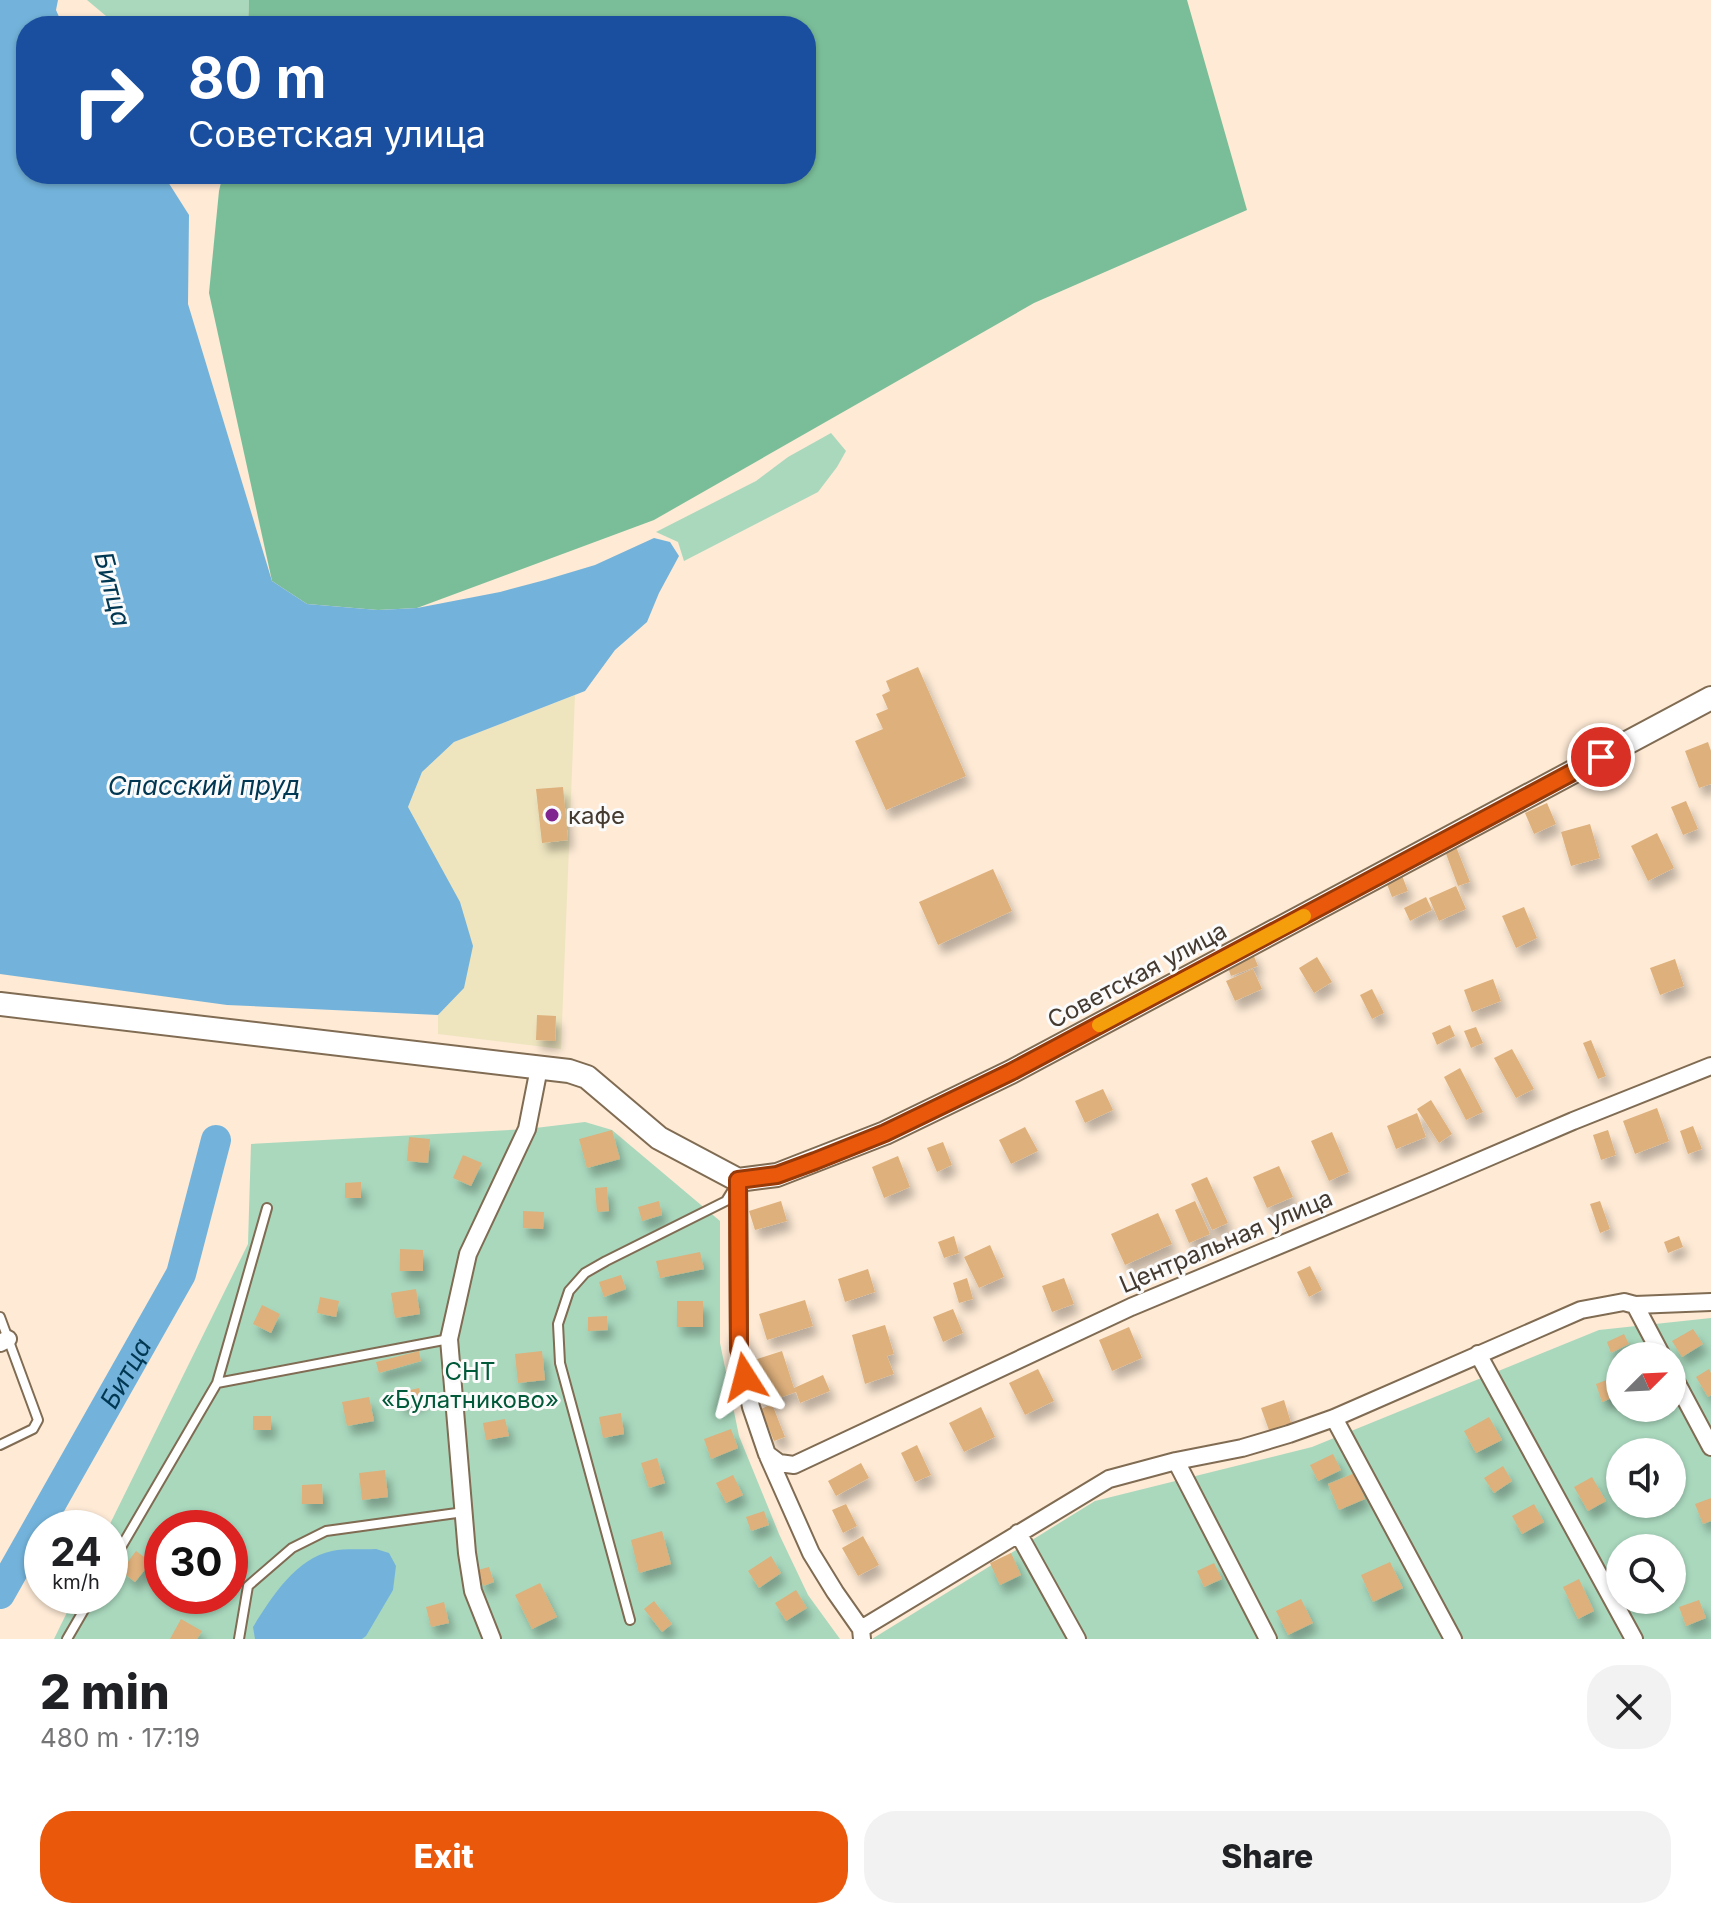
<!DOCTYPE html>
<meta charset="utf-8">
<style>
:root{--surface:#fff;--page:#f2f2f2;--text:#202124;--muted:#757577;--accent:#ea580c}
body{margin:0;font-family:Inter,sans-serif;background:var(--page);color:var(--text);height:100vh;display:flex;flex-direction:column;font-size:30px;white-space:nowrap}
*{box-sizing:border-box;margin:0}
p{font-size:26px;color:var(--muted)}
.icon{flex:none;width:44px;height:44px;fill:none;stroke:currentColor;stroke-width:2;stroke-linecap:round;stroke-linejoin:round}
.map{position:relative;height:1639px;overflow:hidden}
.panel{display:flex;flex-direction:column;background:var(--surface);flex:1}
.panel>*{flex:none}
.banner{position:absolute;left:16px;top:16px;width:800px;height:168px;border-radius:32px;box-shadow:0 2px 6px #0004;background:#1a4fa0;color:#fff;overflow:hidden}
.needle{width:52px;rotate:66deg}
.buttons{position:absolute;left:1606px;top:1342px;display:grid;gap:16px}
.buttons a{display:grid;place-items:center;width:80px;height:80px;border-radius:50%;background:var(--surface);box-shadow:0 2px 6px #0004;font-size:40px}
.speed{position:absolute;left:24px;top:1510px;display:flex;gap:16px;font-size:40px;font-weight:700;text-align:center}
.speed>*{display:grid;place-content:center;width:104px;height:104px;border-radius:50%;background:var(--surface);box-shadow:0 2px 6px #0004;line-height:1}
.speed small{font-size:20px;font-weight:400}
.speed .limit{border:12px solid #d22;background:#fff;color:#111}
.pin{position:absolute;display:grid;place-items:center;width:68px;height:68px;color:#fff;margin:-34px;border:4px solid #fff;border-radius:50%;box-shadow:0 2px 8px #0007}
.me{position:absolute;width:88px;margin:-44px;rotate:351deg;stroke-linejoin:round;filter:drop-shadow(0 0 6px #0008)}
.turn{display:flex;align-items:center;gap:28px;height:168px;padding:0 40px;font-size:36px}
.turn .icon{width:104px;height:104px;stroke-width:2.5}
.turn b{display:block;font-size:56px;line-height:68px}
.round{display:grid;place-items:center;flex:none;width:84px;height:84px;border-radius:32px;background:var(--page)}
.headline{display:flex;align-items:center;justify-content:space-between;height:136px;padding:0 40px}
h1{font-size:48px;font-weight:800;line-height:60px}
.action{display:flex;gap:16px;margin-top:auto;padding:16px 40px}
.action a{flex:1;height:92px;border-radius:32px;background:var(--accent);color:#fff;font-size:32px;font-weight:800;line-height:92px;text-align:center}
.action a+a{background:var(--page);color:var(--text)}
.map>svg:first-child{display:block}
.green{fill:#a9d8bd;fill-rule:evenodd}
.forest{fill:#7abe99}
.sand{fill:#eee5bf}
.water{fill:#73b3db}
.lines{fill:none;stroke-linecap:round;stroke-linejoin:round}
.river{stroke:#73b3db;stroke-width:30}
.building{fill:#deb07b;filter:url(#shadow)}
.lane-casing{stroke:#806b53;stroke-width:12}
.street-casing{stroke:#806b53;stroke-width:20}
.secondary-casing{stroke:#806b53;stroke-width:26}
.lane{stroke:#fff;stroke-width:8}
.street{stroke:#fff;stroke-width:16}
.secondary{stroke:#fff;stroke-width:22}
.route-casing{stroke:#983908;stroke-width:20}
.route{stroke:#ea580c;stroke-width:14}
.slow{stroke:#f59e0b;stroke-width:14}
.poi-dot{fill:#802490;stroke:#fbfbfb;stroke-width:3}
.labels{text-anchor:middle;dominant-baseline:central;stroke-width:6;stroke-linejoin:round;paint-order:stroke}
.poi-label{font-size:24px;fill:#443a30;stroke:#fbfbfb;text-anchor:start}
.street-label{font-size:24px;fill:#443a30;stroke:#fbfbfb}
.park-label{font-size:24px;fill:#005938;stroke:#fbfbfb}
.water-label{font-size:26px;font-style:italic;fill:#003752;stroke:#fbfbfb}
</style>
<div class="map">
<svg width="1711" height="1639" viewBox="0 0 1711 1639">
<defs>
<filter id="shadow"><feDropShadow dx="5" dy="9" stdDeviation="4" flood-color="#0004"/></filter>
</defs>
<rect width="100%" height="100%" fill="#feead5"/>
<path class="green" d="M87,0H249L248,26H118Z
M831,433L846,451L837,467L818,492L684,561L678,542L656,532L756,481L788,457Z
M585,1122L612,1130L720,1221V1343L739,1436L779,1534L808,1595L840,1639H54L75,1596H110V1528H108L248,1244L251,1144L527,1129ZM162,1528H230V1596H162Z
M1711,1318V1639H872L1095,1501L1312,1447L1599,1330ZM1620,1356H1672V1408H1620ZM1620,1452H1672V1504H1620ZM1620,1548H1672V1600H1620Z"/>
<path class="forest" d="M249,0H1187L1247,210L1034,303L654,520L417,608L378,610L307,604L272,581L209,293L219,191L223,174H806V26H248Z"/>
<path class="sand" d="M575,695L561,1049L438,1034V1015L464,987L408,807L422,772L454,742Z"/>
<path class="water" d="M0,0H58L56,10L63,26H26V174H163L189,215L188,304L272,581L307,604L378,610L417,608L500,592L545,580L595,565L654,538L670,542L679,556L659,593L647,622L615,650L585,691L454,742L422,772L408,807L460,902L473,946L464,988L438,1015L227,1005L0,974Z
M376,1549L389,1553L396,1566L393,1590L366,1636L362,1639H255L253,1627C271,1598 296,1558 332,1551C346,1548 362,1550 376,1549Z"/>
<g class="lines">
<path class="river" id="s1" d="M0,1594L181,1274L216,1140"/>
</g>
<path class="building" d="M918,667L966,776L886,810L855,741L883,729L876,714L888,709L882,695L890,691L886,681Z
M1708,742L1711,751V784L1699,788L1685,751Z
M563,787L568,840L542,843L536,789Z
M1686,801L1698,829L1683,835L1671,807Z
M1547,803L1556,824L1534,834L1525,813Z
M1590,824L1600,858L1571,866L1561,832Z
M1657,833L1674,868L1648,881L1631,846Z
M1453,839L1470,882L1458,886L1442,843Z
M993,869L1012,911L938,945L919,902Z
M1401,873L1408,891L1392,897L1385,879Z
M1456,886L1466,909L1439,921L1429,898Z
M1426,897L1432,910L1410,921L1404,908Z
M1524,907L1537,938L1516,948L1502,916Z
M1251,949L1258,966L1231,976L1225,960Z
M1317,957L1332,982L1314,993L1299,968Z
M1675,959L1684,986L1660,995L1650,968Z
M1253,969L1262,989L1235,1001L1226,981Z
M1493,979L1501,1001L1472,1012L1464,990Z
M1372,989L1384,1013L1372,1019L1360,995Z
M537,1015L556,1016L555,1041L536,1040Z
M1450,1025L1455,1036L1437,1045L1432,1033Z
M1476,1027L1483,1043L1471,1048L1464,1031Z
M1591,1040L1606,1076L1598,1079L1583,1043Z
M1512,1049L1534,1089L1516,1098L1494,1058Z
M1460,1068L1483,1112L1466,1120L1444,1077Z
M1103,1089L1113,1110L1085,1123L1075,1101Z
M1431,1100L1452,1134L1439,1143L1417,1109Z
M1657,1108L1669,1141L1635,1154L1623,1121Z
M1417,1113L1426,1137L1396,1149L1387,1126Z
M1693,1126L1702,1149L1688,1154L1680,1131Z
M1025,1127L1038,1151L1011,1164L999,1140Z
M612,1130L620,1159L587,1168L579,1139Z
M1608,1130L1616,1155L1601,1160L1593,1135Z
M1332,1132L1349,1172L1329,1181L1311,1141Z
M409,1137L430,1139L428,1163L407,1161Z
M943,1142L952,1165L937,1172L927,1148Z
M463,1155L482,1163L471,1186L453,1178Z
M898,1156L910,1187L884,1198L872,1167Z
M1279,1166L1293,1197L1267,1208L1253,1177Z
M1207,1177L1228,1223L1212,1230L1191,1184Z
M361,1182V1198H345V1183Z
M607,1187L609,1211L597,1212L595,1188Z
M659,1201L662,1215L642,1221L638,1207Z
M781,1201L787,1221L755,1230L749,1211Z
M1195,1201L1210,1234L1189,1243L1175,1210Z
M1600,1201L1610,1229L1600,1233L1590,1204Z
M523,1211L544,1212L543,1229L523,1228Z
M1158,1213L1172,1244L1125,1265L1111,1234Z
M954,1236L959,1253L944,1258L938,1242Z
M1679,1236L1683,1247L1668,1253L1664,1242Z
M990,1245L1004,1277L979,1288L964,1257Z
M400,1249L423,1250V1271H400Z
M700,1252L704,1269L660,1278L656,1261Z
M1310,1266L1322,1290L1309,1297L1297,1272Z
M868,1269L875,1292L845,1302L838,1279Z
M621,1275L626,1289L604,1297L599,1282Z
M967,1278L973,1299L959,1303L953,1283Z
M1064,1278L1074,1304L1052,1312L1042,1286Z
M416,1289L420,1314L395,1318L391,1293Z
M320,1297L339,1301L336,1317L317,1313Z
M805,1300L813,1326L767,1340L759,1314Z
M677,1301H703V1327H677Z
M262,1305L280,1314L271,1333L253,1324Z
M953,1309L963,1333L943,1342L933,1317Z
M607,1316L608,1330L588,1331V1317Z
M885,1325L894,1354L887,1356L894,1374L865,1384L852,1335Z
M1129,1327L1142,1358L1112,1371L1099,1340Z
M1693,1329L1703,1344L1682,1357L1672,1341Z
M1624,1334L1629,1344L1611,1353L1607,1342Z
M419,1351L421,1361L379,1373L376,1362Z
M542,1351L545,1380L518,1383L515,1354Z
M782,1351L794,1388L823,1375L830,1391L800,1403L796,1392L762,1404L748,1362Z
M1038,1369L1054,1401L1025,1415L1009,1383Z
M1709,1369L1711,1373V1395L1708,1397L1696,1377Z
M1617,1376L1620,1384V1395L1602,1402L1596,1384Z
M419,1388L422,1401L400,1406L397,1393Z
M369,1397L374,1421L347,1426L342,1402Z
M1284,1400L1292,1426L1270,1433L1261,1408Z
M772,1404L785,1437L774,1441L761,1409Z
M981,1407L995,1437L964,1452L949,1423Z
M621,1413L624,1434L603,1438L599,1417Z
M253,1416H271V1430H253Z
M1489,1417L1502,1440L1476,1453L1464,1431Z
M505,1419L509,1436L486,1440L483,1423Z
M731,1429L738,1448L711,1459L704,1439Z
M917,1445L931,1475L915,1482L901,1453Z
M1333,1454L1341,1470L1318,1481L1310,1465Z
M657,1458L665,1483L649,1488L641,1463Z
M861,1463L869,1478L836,1496L828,1481Z
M1503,1466L1512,1481L1494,1493L1484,1478Z
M385,1470L388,1497L362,1500L359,1473Z
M1355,1473L1365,1499L1339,1510L1328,1484Z
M733,1475L743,1495L726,1503L716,1483Z
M1592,1477L1606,1501L1588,1511L1574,1487Z
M322,1484L323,1504H302V1485Z
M1711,1498V1521L1703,1524L1695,1504Z
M846,1504L857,1526L843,1533L832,1510Z
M1534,1504L1544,1522L1522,1534L1512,1516Z
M764,1511L769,1525L751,1531L746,1517Z
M188,1513L201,1522L197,1528H178Z
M662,1531L671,1564L639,1573L631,1540Z
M863,1536L879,1565L858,1576L842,1548Z
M230,1543L243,1556L230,1570Z
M136,1551L151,1562L135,1582L121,1571Z
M1011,1553L1021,1575L1000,1585L990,1563Z
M771,1556L781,1573L759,1588L748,1571Z
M1390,1562L1403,1588L1373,1602L1361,1575Z
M1214,1563L1222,1579L1204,1587L1197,1571Z
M489,1567L494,1582L483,1586L478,1570Z
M1579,1579L1594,1611L1578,1619L1563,1587Z
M540,1583L557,1617L532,1629L515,1595Z
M796,1590L807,1608L786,1621L775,1603Z
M1301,1599L1313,1623L1288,1635L1276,1611Z
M1699,1600L1706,1618L1686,1626L1679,1607Z
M654,1601L672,1624L662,1632L644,1609Z
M444,1602L449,1623L431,1627L426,1607Z
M181,1619L202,1631L197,1639H170Z"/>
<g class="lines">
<defs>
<path id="lane" d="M0,1317L38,1420L33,1429L0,1445
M217,1383L267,1208
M110,1566L217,1383L449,1339
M630,1620L560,1363L558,1324L569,1291L585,1273L606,1261L726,1201L734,1188
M67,1639L92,1596
M239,1639L248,1586L292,1548L326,1531L464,1512"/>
<path id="street" d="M738,1180L739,1348L751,1407L767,1454L811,1553L835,1592L861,1629L862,1639
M1635,1305L1662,1356
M0,1343L8,1339
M1478,1354L1634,1639
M1672,1374L1711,1447
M1334,1418L1453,1639
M767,1454L779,1463L794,1465L1131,1307L1431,1182L1573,1121L1711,1066
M1176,1461L1268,1639
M1018,1533L1077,1639
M861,1629L1109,1479L1176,1461L1242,1448L1289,1434L1334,1418L1581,1310L1624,1302L1635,1305L1711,1302
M492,1639L473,1591L467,1553L449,1339L468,1254L527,1129L539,1068"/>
<path id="secondary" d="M0,1004L569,1071L587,1077L659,1138L738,1180L777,1175L885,1133L1011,1072L1711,698"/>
</defs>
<use href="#lane" class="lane-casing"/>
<use href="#street" class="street-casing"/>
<use href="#secondary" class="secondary-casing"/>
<use href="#lane" class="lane"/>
<use href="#street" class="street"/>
<use href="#secondary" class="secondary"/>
</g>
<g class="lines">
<defs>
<path id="route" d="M745,1377L739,1348L738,1180L777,1175L815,1161L885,1133L1011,1072L1601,757"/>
</defs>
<use href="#route" class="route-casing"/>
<use href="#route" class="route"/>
<path class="slow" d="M1099,1025L1304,916"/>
</g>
<circle class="poi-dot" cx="552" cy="815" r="8"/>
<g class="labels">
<g class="poi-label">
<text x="568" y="815">кафе</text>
</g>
<g class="street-label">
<text transform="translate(1137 975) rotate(-28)">Советская улица</text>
<text transform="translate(1226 1241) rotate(-23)">Центральная улица</text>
</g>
<g class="park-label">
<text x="470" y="1371">СНТ<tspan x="470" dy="28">«Булатниково»</tspan></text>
</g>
<g class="water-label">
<text transform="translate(113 589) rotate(75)">Битца</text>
<text x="204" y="785">Спасский пруд</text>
<text stroke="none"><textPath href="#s1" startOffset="254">Битца</textPath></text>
</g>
</g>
</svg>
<div class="buttons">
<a><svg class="needle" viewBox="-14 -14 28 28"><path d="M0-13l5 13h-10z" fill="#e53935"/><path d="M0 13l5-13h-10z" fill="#757577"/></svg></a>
<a><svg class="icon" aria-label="sound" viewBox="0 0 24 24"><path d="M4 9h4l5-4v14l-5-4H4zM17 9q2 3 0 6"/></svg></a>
<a><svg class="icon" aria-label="search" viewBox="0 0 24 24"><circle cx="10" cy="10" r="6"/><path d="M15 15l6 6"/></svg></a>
</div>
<div class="speed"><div>24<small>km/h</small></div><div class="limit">30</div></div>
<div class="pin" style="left:1601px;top:757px;background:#d93025"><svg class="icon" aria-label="arrive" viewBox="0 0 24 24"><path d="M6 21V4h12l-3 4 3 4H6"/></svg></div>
<svg class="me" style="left:745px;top:1377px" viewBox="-20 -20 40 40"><path d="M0-17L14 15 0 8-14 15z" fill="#ea580c" stroke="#fff" stroke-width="4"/></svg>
<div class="banner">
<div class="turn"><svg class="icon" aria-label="right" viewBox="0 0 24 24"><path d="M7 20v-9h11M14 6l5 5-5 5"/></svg><div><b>80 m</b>Советская улица</div></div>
</div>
</div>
<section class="panel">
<div class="headline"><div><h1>2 min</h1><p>480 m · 17:19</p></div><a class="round"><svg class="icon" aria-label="close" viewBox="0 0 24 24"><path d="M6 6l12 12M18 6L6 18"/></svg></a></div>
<div class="action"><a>Exit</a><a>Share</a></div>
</section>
